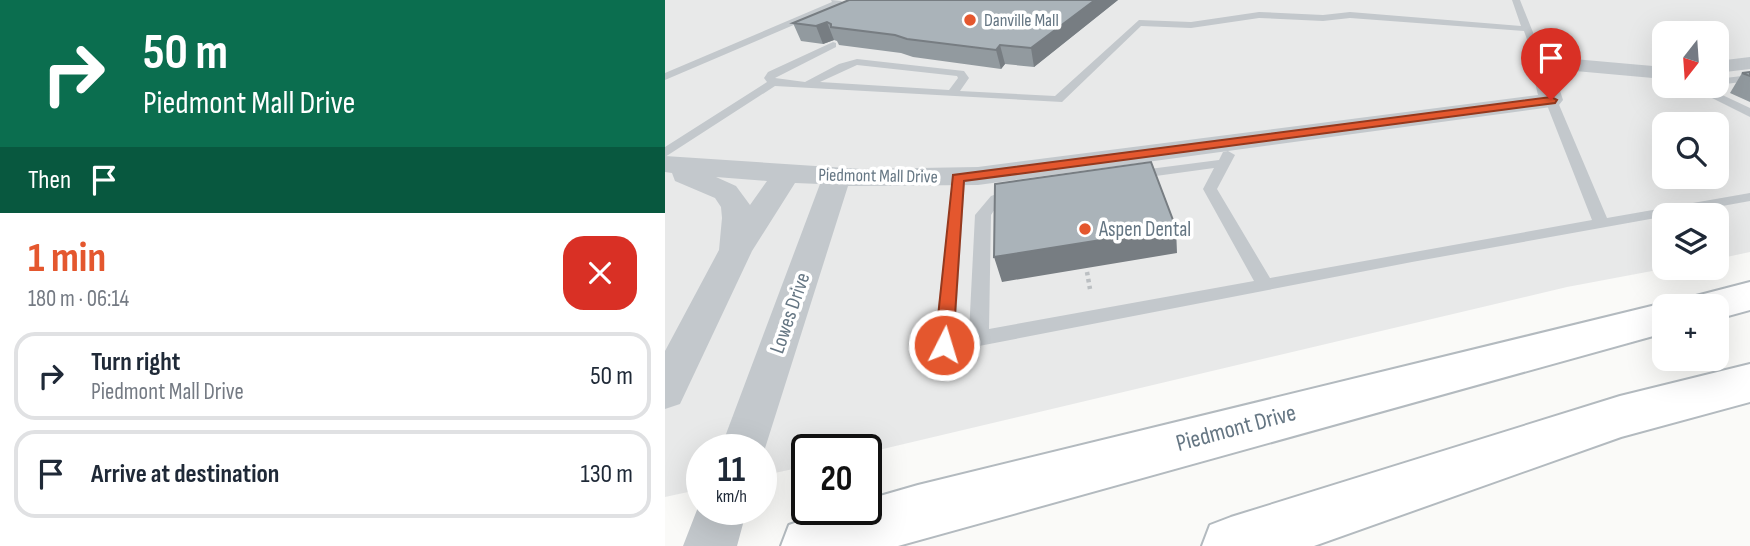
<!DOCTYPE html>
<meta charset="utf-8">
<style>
:root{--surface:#fff;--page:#f2f2f3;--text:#1f2937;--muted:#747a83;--line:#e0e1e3;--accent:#e4572e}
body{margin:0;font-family:"Sofia Sans Condensed",sans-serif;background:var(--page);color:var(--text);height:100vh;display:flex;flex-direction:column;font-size:26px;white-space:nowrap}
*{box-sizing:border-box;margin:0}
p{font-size:23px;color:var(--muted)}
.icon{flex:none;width:38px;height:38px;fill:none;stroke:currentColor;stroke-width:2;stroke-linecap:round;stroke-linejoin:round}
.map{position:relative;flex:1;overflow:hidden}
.side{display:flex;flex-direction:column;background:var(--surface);width:665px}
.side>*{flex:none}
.top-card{background:#0b6e4f;color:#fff;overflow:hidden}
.needle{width:46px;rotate:197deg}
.tools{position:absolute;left:987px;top:21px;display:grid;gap:14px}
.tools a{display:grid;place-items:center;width:77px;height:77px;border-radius:14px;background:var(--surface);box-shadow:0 7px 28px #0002;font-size:35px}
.speed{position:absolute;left:21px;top:434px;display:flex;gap:14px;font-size:35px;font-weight:700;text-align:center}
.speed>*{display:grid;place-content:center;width:91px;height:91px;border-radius:50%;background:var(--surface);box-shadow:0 7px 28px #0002;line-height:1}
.speed small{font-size:18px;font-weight:400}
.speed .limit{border:4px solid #111;border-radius:10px;background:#fff;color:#111}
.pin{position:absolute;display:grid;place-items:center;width:60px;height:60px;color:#fff;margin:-72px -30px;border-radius:50% 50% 50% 0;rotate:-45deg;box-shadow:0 0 7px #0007}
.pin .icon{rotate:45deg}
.me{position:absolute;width:77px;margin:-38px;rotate:5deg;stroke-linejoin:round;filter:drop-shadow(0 0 5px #0008)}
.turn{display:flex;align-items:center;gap:24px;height:147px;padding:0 28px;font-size:32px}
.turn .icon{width:91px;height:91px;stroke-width:2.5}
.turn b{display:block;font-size:49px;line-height:60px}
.then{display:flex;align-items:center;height:66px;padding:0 28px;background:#0003;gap:14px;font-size:26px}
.round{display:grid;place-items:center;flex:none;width:74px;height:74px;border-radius:21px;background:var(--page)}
.overview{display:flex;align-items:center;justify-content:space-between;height:119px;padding:0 28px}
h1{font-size:42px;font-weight:700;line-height:52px;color:var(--accent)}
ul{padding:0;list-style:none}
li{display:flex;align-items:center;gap:21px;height:88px;margin:0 14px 10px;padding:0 14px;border:4px solid var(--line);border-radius:21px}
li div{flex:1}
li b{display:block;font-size:26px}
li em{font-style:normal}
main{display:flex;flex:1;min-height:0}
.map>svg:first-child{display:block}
.built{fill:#e8e9e9;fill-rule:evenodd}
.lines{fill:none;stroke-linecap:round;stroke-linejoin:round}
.secondary-casing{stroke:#b3babf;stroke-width:4}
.path{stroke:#bbbfc2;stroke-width:4.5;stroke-dasharray:3.5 3.5;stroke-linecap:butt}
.lane{fill:#c3c8cc;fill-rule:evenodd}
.street{fill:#c3c8cc;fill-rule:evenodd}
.secondary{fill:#fff;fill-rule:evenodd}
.wall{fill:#929a9f}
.shaded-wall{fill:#777d82}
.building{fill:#aab3b9;stroke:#777d82;stroke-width:2}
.route{fill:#e4572e;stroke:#94391e;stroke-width:2}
.poi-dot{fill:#e4572e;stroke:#fff;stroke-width:2.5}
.labels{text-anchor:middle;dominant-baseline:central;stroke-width:7;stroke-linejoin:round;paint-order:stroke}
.far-poi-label{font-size:18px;fill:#657683;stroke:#fff;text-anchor:start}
.far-street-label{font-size:18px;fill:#657683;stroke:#fff}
.poi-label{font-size:21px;fill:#657683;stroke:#fff;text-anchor:start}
.street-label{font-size:21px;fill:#657683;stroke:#fff}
.near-street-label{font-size:24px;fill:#657683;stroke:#fff}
</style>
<main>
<section class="side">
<div class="top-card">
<div class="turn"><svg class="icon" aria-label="right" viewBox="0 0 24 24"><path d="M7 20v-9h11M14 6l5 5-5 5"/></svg><div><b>50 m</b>Piedmont Mall Drive</div></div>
<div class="then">Then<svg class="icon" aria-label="arrive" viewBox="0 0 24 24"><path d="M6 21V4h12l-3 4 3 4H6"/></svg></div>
</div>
<div class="overview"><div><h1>1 min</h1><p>180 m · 06:14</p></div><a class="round" style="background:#d93025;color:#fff"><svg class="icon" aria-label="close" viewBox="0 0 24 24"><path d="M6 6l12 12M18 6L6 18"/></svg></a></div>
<ul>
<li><svg class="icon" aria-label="right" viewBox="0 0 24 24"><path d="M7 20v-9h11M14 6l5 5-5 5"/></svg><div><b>Turn right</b><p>Piedmont Mall Drive</p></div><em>50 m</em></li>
<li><svg class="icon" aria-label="arrive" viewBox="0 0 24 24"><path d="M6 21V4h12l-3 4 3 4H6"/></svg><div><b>Arrive at destination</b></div><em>130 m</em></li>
</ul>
</section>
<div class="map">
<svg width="1085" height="546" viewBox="0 0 1085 546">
<rect width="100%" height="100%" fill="#fafaf8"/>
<path class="built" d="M0,0H1085V252L1052,259V215H999V268H1003L902,287L201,453V450H142V466L96,476V450H37V489L0,497ZM999,33H1052V86H999ZM999,124H1052V177H999Z"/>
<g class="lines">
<defs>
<path id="secondary" d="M1085,282V310L1052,319V306H1025L1031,296Z
M999,303L1010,306H999V333L233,546H116L124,525L170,509H201V500L253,485Z
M1085,364V402L956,437L649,546H537L545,525L566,517L955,396Z"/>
</defs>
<use href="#secondary" class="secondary-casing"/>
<path class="path" d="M422,272L425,289"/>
<path class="lane" d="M166,0L177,1L173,6L0,80V73L167,2Z
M847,0H855L880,62L879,64L870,62L859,31L685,18L658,21L594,18L526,28L476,26L397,102L110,86L0,157V147L102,82L99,78L103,72L168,42L171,43V47L110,78L140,82L174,64L192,59L299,71L304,78L295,91L390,96L474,20L526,22L594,12L658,15L685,12L856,26ZM192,65L292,76L293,78L284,90L155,82Z
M1085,75V81L1052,85V79Z
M1034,86H1046L1051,92L1085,108V117L1043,96Z
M886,97L892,100L942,218L1085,193V201L747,262L314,346L279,352L272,350L269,345L288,174L293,173L300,177L290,336L304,333L310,215L326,196L346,189H356L358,192C348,201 334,201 326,215L324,329L589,281L538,189L549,168L469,179L462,175L469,171L554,160L558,152L563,151L570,155L552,189L605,278L927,220L880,100Z"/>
<path class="street" d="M875,56L999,67V79L888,69L898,100L894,105L886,107L313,185L183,186L96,461V450H55L155,184L130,183L87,251L15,404L0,409V351L54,250L57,218L56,207L50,198L10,181L7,173L0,172V156L196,169L313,167L873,95L865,62L868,58ZM51,177L102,181L85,205L71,186Z
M1085,57V69L1052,73V61Z
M37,497V509H82L72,546H18Z"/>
<use href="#secondary" class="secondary"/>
</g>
<path class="wall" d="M453,0L369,67L340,64L336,69L248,57L236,53L174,45L172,41L169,40L158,44L136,41L128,23Z
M1085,72V102L1065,93L1077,73Z"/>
<path class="shaded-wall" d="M430,0H453L369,67L366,48Z
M162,22L169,40L158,44L151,26Z
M335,45L340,64L336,69L331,50Z
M511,228L512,253L337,282L329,257Z"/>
<path class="building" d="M184,0H430L366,48L335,45L331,50L242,39L230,35L166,27V24L162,22L151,26L128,23Z
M1085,72V76L1077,73Z
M486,162L511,228L329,257L330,184Z"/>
<path class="route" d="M886,97L892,100L890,103L299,181L288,345L286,350H273L270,345L288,175Z"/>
<g class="poi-dot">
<circle cx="305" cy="20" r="7"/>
<circle cx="420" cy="229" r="7"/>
</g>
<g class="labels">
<g class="far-poi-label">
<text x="319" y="20">Danville Mall</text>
</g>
<g class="far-street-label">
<text transform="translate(213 176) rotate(1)">Piedmont Mall Drive</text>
</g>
<g class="poi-label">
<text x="434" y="229">Aspen Dental</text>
</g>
<g class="street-label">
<text transform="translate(125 313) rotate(-71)">Lowes Drive</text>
</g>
<g class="near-street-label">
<text transform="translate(571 428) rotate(-15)">Piedmont Drive</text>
</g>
</g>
</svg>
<div class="tools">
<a><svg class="needle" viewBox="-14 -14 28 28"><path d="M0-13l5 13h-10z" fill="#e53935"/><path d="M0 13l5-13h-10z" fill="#747a83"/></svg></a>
<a><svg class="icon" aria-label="search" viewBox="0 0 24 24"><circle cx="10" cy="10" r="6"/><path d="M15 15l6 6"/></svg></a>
<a><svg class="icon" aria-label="layers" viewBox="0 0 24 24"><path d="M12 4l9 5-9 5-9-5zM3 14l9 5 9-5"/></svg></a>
<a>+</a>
</div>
<div class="speed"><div>11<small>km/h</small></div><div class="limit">20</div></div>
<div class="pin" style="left:886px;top:100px;background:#d93025"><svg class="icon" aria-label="arrive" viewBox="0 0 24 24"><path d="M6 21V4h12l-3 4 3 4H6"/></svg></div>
<svg class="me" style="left:279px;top:345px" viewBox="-20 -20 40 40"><circle r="17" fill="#e4572e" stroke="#fff" stroke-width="3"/><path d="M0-11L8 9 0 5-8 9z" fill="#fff"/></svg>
</div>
</main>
